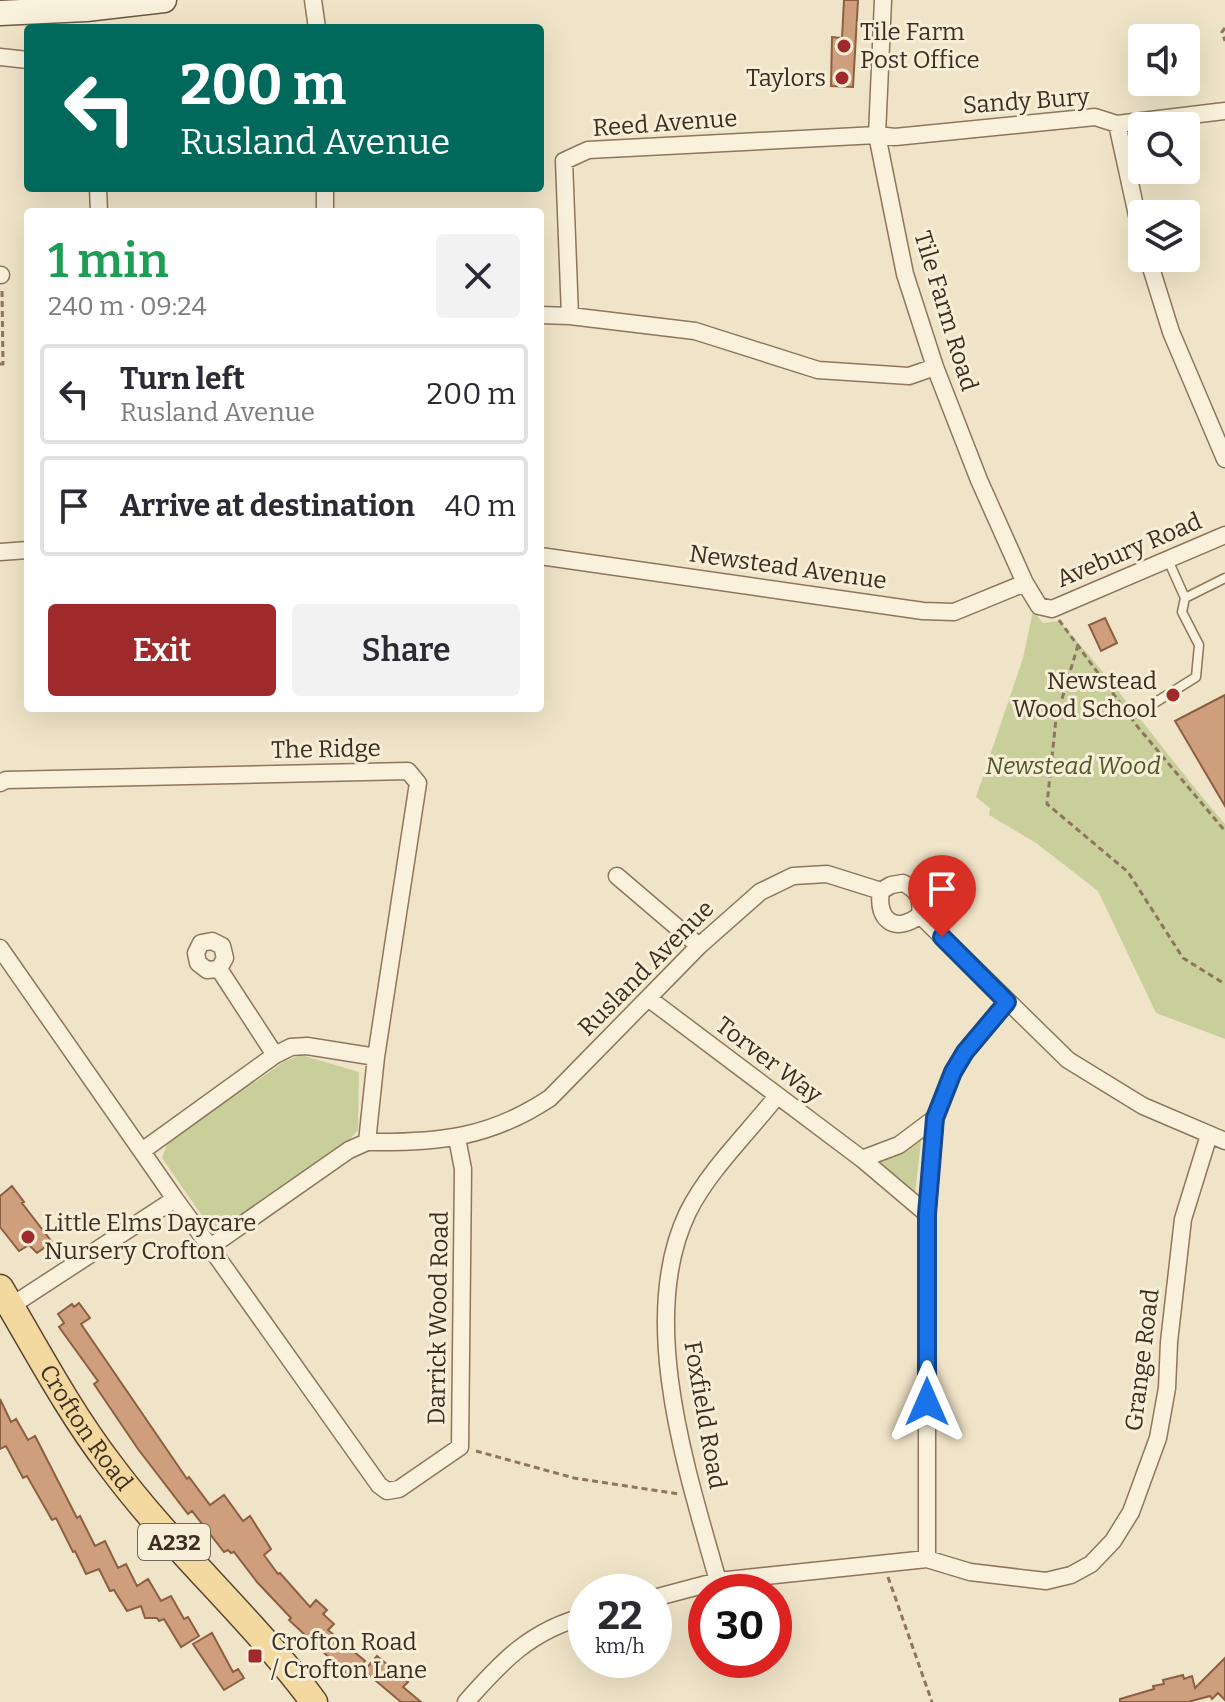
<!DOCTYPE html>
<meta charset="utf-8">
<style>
:root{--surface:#fff;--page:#f2f2f3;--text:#2b2b33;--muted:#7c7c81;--line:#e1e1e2;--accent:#9e2a2b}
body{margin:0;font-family:Bitter,serif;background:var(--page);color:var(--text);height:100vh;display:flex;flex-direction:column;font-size:30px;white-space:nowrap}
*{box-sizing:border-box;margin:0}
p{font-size:26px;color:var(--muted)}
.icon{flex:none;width:44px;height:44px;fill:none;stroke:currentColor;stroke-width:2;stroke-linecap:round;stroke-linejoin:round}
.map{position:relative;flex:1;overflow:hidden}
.sheet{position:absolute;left:24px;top:208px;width:520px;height:504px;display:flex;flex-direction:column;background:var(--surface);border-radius:8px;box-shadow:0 8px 32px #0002}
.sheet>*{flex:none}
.banner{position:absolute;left:24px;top:24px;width:520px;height:168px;border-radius:8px;box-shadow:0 8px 32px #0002;background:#00695c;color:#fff;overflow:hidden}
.buttons{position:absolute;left:1128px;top:24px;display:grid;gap:16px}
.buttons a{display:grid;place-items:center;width:72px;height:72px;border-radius:8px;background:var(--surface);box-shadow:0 8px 32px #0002;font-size:40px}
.speed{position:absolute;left:568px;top:1574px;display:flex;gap:16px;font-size:40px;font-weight:700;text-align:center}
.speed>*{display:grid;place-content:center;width:104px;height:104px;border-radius:50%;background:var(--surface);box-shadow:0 8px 32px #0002;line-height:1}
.speed small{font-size:20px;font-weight:400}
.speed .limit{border:12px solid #d22;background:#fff;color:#111}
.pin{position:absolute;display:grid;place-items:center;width:68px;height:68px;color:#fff;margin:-82px -34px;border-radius:50% 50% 50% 0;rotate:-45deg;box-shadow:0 0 8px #0007}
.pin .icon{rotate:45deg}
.me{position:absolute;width:88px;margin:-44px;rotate:0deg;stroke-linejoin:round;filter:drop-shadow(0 0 6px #0008)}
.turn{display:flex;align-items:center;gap:28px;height:168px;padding:0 24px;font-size:36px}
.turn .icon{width:104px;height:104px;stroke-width:2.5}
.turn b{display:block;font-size:56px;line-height:68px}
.round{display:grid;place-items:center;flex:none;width:84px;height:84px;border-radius:8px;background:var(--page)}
.overview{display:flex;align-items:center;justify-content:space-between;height:136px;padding:0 24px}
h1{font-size:48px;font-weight:600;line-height:60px;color:#1e9e55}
.cta{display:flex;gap:16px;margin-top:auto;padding:16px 24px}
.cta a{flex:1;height:92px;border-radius:8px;background:var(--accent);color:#fff;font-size:32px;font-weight:600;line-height:92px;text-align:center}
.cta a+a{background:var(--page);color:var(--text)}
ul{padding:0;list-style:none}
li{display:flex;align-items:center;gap:24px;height:100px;margin:0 16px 12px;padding:0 8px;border:4px solid var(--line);border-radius:8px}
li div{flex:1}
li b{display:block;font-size:30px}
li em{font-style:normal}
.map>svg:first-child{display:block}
.green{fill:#c9cf9b}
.building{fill:#cf9f7d;stroke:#8d5f41;stroke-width:2}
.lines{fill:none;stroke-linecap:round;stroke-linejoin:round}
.lane-casing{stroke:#8d765c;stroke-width:11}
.street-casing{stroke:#8d765c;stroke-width:19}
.secondary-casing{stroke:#6f573f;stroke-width:27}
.primary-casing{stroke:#5b4430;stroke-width:29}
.path{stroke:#8d765c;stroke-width:3;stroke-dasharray:6 4;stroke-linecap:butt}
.lane{stroke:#faf1dc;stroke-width:8}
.street{stroke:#faf1dc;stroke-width:16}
.secondary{stroke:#faf1dc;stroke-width:24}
.primary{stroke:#f3d9a0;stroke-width:26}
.route-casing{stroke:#114b97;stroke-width:20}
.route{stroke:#1a73e8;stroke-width:14}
.poi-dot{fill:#9e2a2b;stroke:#f7eed8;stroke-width:3}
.labels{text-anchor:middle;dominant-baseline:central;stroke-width:6;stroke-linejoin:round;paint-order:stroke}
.shield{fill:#f7eed8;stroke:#756857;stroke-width:2}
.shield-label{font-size:22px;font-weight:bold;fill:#3d2e20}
.poi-label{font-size:24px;fill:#3d2e20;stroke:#f7eed8;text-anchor:start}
.street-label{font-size:24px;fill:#3d2e20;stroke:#f7eed8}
.park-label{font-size:24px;font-style:italic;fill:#4d5a26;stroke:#f7eed8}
</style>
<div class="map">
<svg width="1225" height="1702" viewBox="0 0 1225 1702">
<rect width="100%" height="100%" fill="#f0e4c8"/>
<path class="green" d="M1033,611L1043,623L1059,621C1118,686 1168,758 1225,824V1039L1156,1013L1098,891L1036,843L989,815L990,808L976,797L1023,658Z
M301,1055L359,1072L358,1130L346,1144L223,1229L209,1226L162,1158L168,1142L285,1061Z
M922,1133L915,1193L876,1162Z"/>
<path class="building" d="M844,0H858L853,87L831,86L832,37L842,38Z
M1105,618L1117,643L1101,651L1089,625Z
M1225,695V806L1175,721Z
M12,1186L24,1202L22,1203L52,1242L37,1253L29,1245L19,1251L0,1227V1196Z
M79,1303L90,1318L81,1324L187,1479L189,1477L210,1505L224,1495L243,1521L250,1516L271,1549L264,1555L278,1574L280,1573L310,1607L316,1600L327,1610L323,1614L334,1624L328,1630L365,1661L351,1678L289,1620L291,1618L257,1582L234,1552L231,1553L228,1550L224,1552L192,1511L188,1514L138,1449L94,1384L98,1381L59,1327L64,1323L58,1314L72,1304L74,1307Z
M0,1399L11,1422L16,1419L28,1440L35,1436L77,1518L80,1516L95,1546L105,1541L118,1568L126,1564L137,1586L148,1579L161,1601L171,1596L184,1619L188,1617L199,1636L181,1647L164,1619L159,1621L157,1618H145L141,1606L127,1611L114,1590L110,1591L99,1569L86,1574L75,1551L73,1552L56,1518L52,1520L27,1476L23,1478L6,1446L0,1449Z
M212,1633L233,1672L238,1669L244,1678L224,1690L193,1644Z
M377,1656L408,1682L403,1687L421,1702H401L364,1671Z
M1225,1658V1700L1218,1693L1212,1699L1210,1696L1188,1702H1120V1699L1154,1689L1153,1686L1164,1684L1163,1680L1183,1675L1184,1679L1192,1676L1195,1688Z"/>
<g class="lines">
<defs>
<path id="lane" d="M1168,560L1185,598
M1156,702L1196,677L1199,645L1182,612L1185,598L1225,578"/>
<path id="street" d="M313,0L317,28
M883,0L877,135L905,274L935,367L979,480L1025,583L1039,606L1052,609L1225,535
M0,57L28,60
M1117,124L1142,238
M98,188L99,212
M325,212V188
M1148,258L1171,332L1225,459
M0,275H1
M540,315L570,316L695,331L818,370L909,376L935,367
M570,316L564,161L588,150L877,135L895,137L1095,117L1117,124L1225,111
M0,552L28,550
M540,556L923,611L954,612L1025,583
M0,783L6,780L408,771L418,783L376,1057
M617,876L699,946
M903,883C918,890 922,898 920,915C896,934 876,921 881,891L891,885Z
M920,915L1068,1060L1143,1106L1225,1141
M0,948L175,1199
M219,969L225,958L222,946L212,941L201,943L196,953L198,963L207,970L219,969L275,1055
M648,998L862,1159L927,1214
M367,1142C438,1143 490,1138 550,1098L699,946L760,892L793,876L827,874L881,891
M862,1159L899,1145L935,1118
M210,1247L379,1485L387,1491L399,1489L460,1447L463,1169L457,1138
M11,1306L175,1199L210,1247L349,1150L367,1142L376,1057L307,1046L291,1047L275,1055L142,1151
M927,1559V1214L935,1118L953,1072L965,1052L1007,1002
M718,1581C688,1474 636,1319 688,1212C709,1170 748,1133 777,1096
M654,1598L718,1581L927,1559L970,1572L1046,1581L1071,1575L1091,1564L1113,1541L1131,1512L1158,1438L1167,1388L1169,1342L1183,1219L1209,1135
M466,1702C502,1661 531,1630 586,1616"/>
<path id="secondary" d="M0,13L86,9L164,0"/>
<g id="primary">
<path id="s1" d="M0,1288C35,1347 68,1410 110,1465C172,1549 252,1618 314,1702"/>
</g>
</defs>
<use href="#lane" class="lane-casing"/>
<use href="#street" class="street-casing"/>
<use href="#secondary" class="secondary-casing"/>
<use href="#primary" class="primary-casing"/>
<path class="path" d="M1225,28L1222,32L1225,41
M0,364H3L2,291
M1059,620L1137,726L1225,831
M1078,645L1056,719L1047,804L1128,872L1183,958L1225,984
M476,1451L574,1478L679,1494
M888,1577L932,1702"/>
<use href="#lane" class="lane"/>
<use href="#street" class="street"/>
<use href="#secondary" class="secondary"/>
<use href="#primary" class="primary"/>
</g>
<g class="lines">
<defs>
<path id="route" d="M927,1402V1214L935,1118L953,1072L965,1052L1007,1002L942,937"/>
</defs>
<use href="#route" class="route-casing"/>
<use href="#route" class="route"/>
</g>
<g class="poi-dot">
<circle cx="844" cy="46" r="8"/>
<circle cx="842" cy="78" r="8"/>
<circle cx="1173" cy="695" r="8"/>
<circle cx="28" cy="1237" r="8"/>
<rect x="247" y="1648" width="16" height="16" rx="4"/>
</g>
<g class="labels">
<rect class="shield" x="138" y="1524" width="72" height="36" rx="6"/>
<g class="shield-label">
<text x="174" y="1542">A232</text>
</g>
<g class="poi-label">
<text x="860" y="32">Tile Farm<tspan x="860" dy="28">Post Office</tspan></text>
<text x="826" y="78" text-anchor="end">Taylors</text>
<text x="1157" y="681" text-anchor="end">Newstead<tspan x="1157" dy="28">Wood School</tspan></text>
<text x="44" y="1223">Little Elms Daycare<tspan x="44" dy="28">Nursery Crofton</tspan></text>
<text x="271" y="1642">Crofton Road<tspan x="271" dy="28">/ Crofton Lane</tspan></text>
</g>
<g class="street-label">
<text transform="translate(1026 101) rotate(-4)">Sandy Bury</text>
<text transform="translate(665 123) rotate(-4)">Reed Avenue</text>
<text transform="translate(946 311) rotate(73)">Tile Farm Road</text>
<text transform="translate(1129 550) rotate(-23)">Avebury Road</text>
<text transform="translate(788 567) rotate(8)">Newstead Avenue</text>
<text transform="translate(326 749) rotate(-1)">The Ridge</text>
<text transform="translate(646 968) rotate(-45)">Rusland Avenue</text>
<text transform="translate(769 1060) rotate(37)">Torver Way</text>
<text transform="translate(438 1318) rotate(-89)">Darrick Wood Road</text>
<text transform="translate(1142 1360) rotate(-83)">Grange Road</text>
<text transform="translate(705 1415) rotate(80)">Foxfield Road</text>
<text stroke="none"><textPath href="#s1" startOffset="164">Crofton Road</textPath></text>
</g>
<g class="park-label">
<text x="1073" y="766">Newstead Wood</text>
</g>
</g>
</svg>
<div class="buttons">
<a><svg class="icon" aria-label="sound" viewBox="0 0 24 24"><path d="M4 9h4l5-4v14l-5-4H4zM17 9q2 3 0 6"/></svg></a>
<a><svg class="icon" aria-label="search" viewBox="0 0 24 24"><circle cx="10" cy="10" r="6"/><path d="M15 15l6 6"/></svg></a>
<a><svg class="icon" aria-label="layers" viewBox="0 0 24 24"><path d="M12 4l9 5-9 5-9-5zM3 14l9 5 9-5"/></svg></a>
</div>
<div class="speed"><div>22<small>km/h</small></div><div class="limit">30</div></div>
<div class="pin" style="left:942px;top:937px;background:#d93025"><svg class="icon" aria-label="arrive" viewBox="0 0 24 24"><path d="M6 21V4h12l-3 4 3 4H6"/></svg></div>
<svg class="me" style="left:927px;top:1402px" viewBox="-20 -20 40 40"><path d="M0-17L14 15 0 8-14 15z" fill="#1a73e8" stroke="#fff" stroke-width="4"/></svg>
<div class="banner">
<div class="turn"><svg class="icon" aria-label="left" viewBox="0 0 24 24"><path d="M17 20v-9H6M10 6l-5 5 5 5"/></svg><div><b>200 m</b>Rusland Avenue</div></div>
</div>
<section class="sheet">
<div class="overview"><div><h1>1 min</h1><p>240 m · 09:24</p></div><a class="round"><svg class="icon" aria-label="close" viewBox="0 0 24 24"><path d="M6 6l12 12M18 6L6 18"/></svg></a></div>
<ul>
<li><svg class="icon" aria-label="left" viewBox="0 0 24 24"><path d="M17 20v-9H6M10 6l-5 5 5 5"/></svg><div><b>Turn left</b><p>Rusland Avenue</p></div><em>200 m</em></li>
<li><svg class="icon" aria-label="arrive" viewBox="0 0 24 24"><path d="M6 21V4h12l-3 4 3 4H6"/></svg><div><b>Arrive at destination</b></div><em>40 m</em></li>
</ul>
<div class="cta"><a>Exit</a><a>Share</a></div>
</section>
</div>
